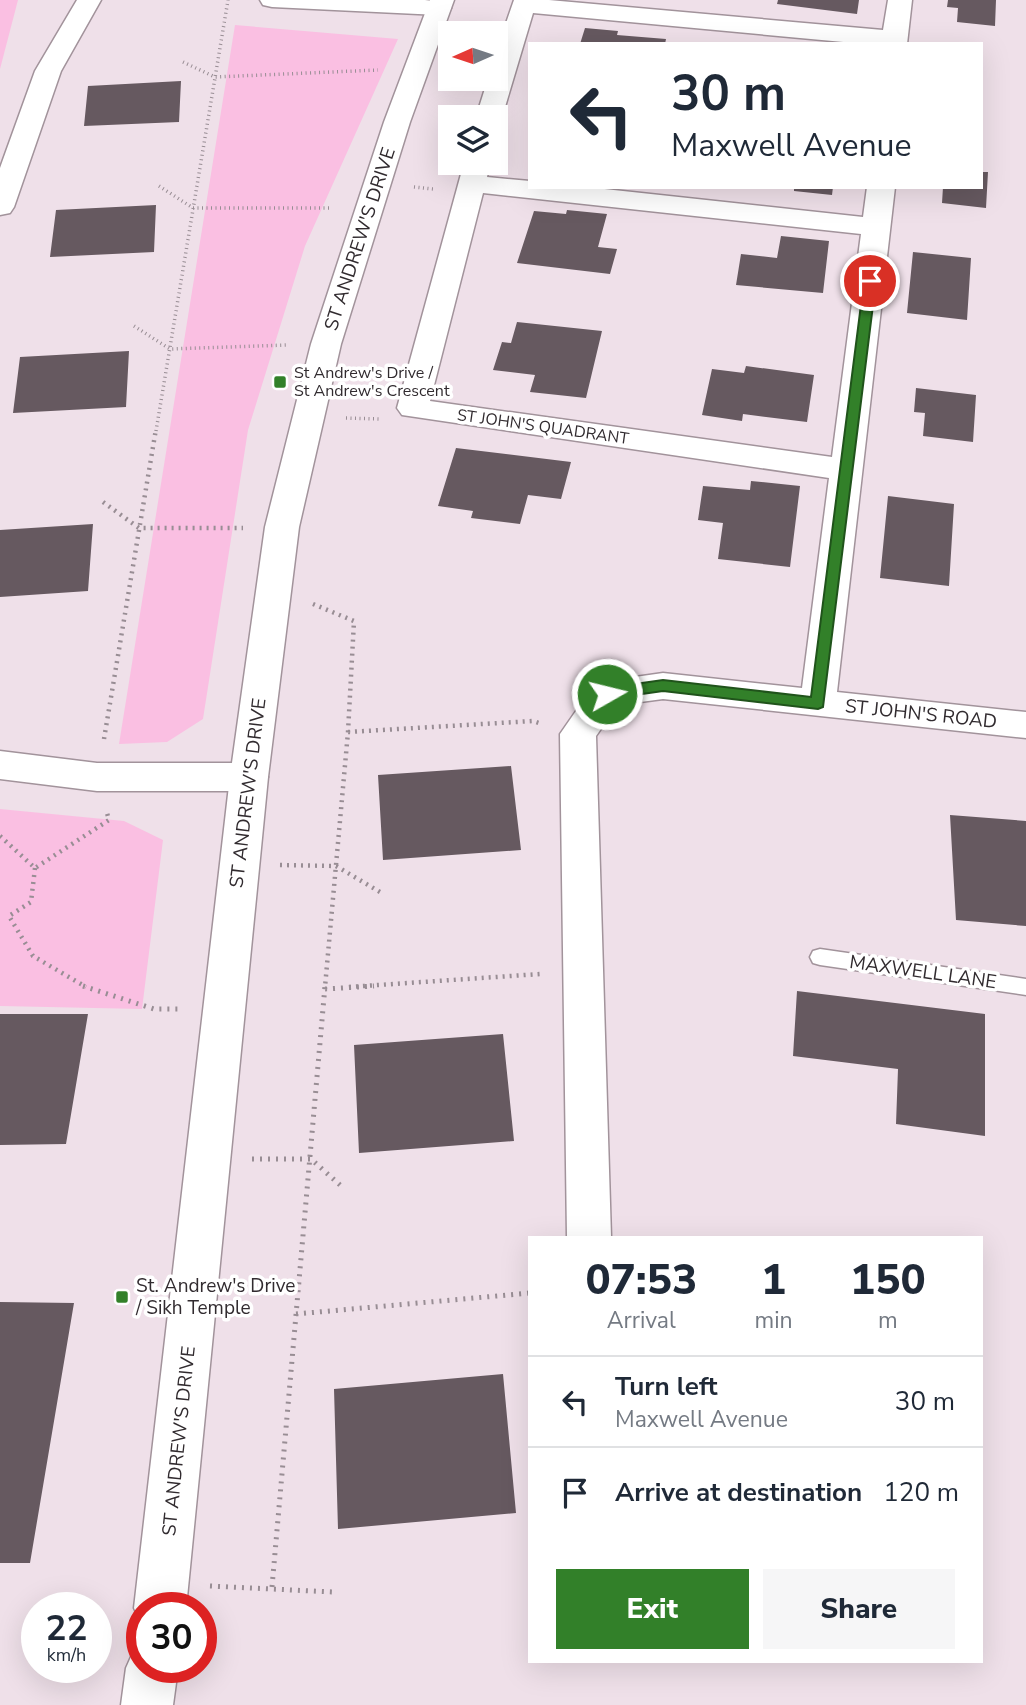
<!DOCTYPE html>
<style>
:root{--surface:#fff;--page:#f6f6f7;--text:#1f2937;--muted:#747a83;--line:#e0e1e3;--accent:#328029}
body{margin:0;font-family:"Nunito Sans",sans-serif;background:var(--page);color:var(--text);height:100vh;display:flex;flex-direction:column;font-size:26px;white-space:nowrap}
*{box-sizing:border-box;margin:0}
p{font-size:23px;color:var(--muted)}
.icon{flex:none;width:38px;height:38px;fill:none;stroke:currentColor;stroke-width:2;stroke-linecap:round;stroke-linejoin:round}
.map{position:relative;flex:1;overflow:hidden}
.details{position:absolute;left:528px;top:1236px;width:455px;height:427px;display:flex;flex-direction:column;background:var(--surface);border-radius:0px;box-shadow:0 7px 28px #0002}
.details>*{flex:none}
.top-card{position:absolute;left:528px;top:42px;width:455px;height:147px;border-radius:0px;box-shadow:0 7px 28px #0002;background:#fff;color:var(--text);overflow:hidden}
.needle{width:46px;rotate:267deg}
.tools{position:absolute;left:438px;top:21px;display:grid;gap:14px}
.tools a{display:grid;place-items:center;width:70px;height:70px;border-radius:0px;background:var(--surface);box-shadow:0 7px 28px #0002;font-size:35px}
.speed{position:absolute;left:21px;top:1592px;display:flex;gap:14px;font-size:35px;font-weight:700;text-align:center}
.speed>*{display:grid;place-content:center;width:91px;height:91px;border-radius:50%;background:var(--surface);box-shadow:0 7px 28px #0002;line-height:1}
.speed small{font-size:18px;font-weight:400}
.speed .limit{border:10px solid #d22;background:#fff;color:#111}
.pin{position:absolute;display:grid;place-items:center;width:60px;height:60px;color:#fff;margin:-30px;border:4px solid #fff;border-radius:50%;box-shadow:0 2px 7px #0007}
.me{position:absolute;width:77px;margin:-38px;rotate:82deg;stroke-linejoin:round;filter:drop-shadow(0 0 5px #0008)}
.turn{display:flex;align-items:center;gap:24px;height:147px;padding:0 28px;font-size:32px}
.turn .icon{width:91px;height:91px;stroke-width:2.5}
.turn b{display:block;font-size:49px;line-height:60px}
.eta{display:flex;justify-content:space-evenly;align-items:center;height:119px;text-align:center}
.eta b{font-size:42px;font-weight:800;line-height:49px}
.cta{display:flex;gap:14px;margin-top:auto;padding:14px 28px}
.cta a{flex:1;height:80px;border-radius:0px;background:var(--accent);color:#fff;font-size:28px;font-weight:800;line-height:80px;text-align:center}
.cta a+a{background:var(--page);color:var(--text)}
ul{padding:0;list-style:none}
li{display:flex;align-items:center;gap:21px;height:91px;padding:0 28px;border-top:2px solid var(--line)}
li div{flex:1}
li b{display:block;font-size:26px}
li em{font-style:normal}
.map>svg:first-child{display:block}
.green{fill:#fabfe2}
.building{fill:#665960}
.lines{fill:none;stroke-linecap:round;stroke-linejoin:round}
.lane-casing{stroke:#a2939b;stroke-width:3}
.street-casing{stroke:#a2939b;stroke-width:3}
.secondary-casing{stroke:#a2939b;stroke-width:3}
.path-far2{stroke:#988d94;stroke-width:3.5;stroke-dasharray:1 3.5;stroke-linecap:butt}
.path-far1{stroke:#988d94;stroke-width:4.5;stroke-dasharray:2 5;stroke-linecap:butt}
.path{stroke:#988d94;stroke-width:5;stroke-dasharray:2 6;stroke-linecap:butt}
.lane{fill:#fff;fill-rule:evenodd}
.street{fill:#fff;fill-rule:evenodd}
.secondary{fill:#fff;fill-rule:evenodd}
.route{fill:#328029;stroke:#20531b;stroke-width:2}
.poi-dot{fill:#328029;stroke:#fff;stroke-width:2.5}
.labels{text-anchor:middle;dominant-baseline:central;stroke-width:7;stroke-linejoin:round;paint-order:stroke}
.far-poi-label{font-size:16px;fill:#312b2f;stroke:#fff;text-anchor:start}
.far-street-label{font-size:16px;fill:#312b2f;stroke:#fff}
.street-label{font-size:19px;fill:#312b2f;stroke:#fff}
.poi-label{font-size:19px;fill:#312b2f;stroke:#fff;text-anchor:start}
</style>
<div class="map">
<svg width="1026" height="1705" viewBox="0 0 1026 1705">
<rect width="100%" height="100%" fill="#efe0e9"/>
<path class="green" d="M0,0H18L0,69Z
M235,25L398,39L305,246L248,430L203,719L167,742L119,744Z
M0,809L124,821L163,840L142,1009L0,1006Z"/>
<path class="building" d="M778,0H859L857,14L777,4Z
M948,0H996L995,26L957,22L958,8L947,7Z
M585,28L618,31L617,35L666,39L665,44H580Z
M181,81L179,122L84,126L88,86Z
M982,172H988L986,208L942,203L943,187H982Z
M794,187H833L832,195L794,191Z
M156,205L154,252L50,257L56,210Z
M567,210L607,214L598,247L617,249L610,274L517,263L534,211L566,214Z
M781,236L829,241L823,293L736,285L741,254L777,258Z
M913,252L971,258L967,320L907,313Z
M517,322L602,331L586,398L530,392L535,375L493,370L502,342L511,343Z
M129,351L126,407L13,413L20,357Z
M746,366L814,375L807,422L743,414L742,421L702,415L712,369L744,373Z
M916,388L976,395L973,442L923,436L925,413L914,412Z
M456,448L571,462L561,499L528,495L520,524L471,518L473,511L438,506Z
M751,481L800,486L790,567L718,559L723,523L698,520L703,486L750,490Z
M888,496L954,504L949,586L880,578Z
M93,524L88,591L0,597V530Z
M511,766L521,850L383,860L378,775Z
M950,815L1026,821V926L956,920Z
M797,991L985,1014V1136L896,1124L898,1069L793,1056Z
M0,1014H88L66,1144L0,1145Z
M503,1034L514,1141L359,1153L354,1045Z
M0,1302L74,1303L30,1563H0Z
M503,1374L516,1513L338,1529L334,1389Z"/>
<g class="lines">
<defs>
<path id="lane" d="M820,949L1026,979V995L820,965L813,963L810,957L813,951Z"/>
<path id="street" d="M77,0H101L61,71L14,207L10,213L0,215V168L35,71Z
M260,0H425L448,3L451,8L448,13L439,15L272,7L263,5Z
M514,0H549L883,30L888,0H912L907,44H865L533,13L502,117L495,123V117H476L488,79H495V55Z
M464,163H490L487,177L530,181V187H586L863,217L867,187H895L837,692L1026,712V738L663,699L618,705L596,736L611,1237H567L560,734L594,685L607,681L663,673L802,688L829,478L402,415L397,408ZM483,193L861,234L832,457L430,401Z
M0,751L97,763H249L262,767L268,777L262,787L249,791H97L0,779Z"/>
<path id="secondary" d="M430,0H454L410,122L341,344L299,527L268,777L186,1608H142V1626L134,1608L230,777L265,527L311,344L384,122Z
M142,1646V1668H178L173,1705H121L126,1668L134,1650Z"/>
</defs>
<use href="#lane" class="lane-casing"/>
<use href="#street" class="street-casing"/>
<use href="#secondary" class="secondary-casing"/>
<path class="path-far2" d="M183,62L215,77L378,70
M159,186L193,208H331
M414,187L433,189
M134,326L170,349L287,345
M346,418L379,419
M156,431L228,0"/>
<path class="path-far1" d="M103,502L139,528H243
M313,604L354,621L348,732L325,987
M348,732L533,721L542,724
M104,739L156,429
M0,836L35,868L109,820L107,813
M280,865L336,866L380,892
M35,868L31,902L9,916L33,956L86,987
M349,987L540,974"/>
<path class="path" d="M83,986L154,1009H182
M325,989L374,986
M252,1159H311L340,1185
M296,1314L530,1293
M210,1586L333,1592
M272,1587L325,986"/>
<use href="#lane" class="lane"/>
<use href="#street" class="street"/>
<use href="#secondary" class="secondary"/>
</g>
<path class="route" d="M870,277L876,281L823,707L818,709L663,691L607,699L601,697L599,694L607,688L663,680L811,697L864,281Z"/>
<g class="poi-dot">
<rect x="273" y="375" width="14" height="14" rx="3.5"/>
<rect x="115" y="1290" width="14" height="14" rx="3.5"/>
</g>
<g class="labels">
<g class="far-poi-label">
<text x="294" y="373">St Andrew's Drive /<tspan x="294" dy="18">St Andrew's Crescent</tspan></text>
</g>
<g class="far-street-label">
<text transform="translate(543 427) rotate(8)">ST JOHN'S QUADRANT</text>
</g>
<g class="street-label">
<text transform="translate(360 239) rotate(-72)">ST ANDREW'S DRIVE</text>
<text transform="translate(921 714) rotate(6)">ST JOHN'S ROAD</text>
<text transform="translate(248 793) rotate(-83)">ST ANDREW'S DRIVE</text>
<text transform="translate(923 972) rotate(8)">MAXWELL LANE</text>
<text transform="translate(179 1441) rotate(-84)">ST ANDREW'S DRIVE</text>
</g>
<g class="poi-label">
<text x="136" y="1286">St. Andrew's Drive<tspan x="136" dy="22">/ Sikh Temple</tspan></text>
</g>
</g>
</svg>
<div class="tools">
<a><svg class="needle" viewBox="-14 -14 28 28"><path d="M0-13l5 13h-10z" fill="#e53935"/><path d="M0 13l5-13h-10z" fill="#747a83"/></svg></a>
<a><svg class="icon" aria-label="layers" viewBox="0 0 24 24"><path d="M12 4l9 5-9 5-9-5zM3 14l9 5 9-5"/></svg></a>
</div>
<div class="speed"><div>22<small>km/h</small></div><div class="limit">30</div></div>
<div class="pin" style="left:870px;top:281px;background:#d93025"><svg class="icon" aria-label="arrive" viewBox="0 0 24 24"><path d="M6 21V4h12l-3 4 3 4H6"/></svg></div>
<svg class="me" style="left:607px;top:694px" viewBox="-20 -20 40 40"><circle r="17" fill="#328029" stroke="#fff" stroke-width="3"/><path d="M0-11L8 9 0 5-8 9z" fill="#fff"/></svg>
<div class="top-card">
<div class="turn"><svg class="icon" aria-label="left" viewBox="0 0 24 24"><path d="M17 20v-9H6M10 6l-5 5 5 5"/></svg><div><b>30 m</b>Maxwell Avenue</div></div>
</div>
<section class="details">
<div class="eta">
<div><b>07:53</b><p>Arrival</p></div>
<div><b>1</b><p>min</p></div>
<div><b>150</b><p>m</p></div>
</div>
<ul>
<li><svg class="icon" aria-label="left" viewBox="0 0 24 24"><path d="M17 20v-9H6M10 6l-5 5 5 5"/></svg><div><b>Turn left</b><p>Maxwell Avenue</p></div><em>30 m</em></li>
<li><svg class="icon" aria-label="arrive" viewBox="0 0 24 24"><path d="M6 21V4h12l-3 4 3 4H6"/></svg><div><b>Arrive at destination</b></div><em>120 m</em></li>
</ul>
<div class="cta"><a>Exit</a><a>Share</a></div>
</section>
</div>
